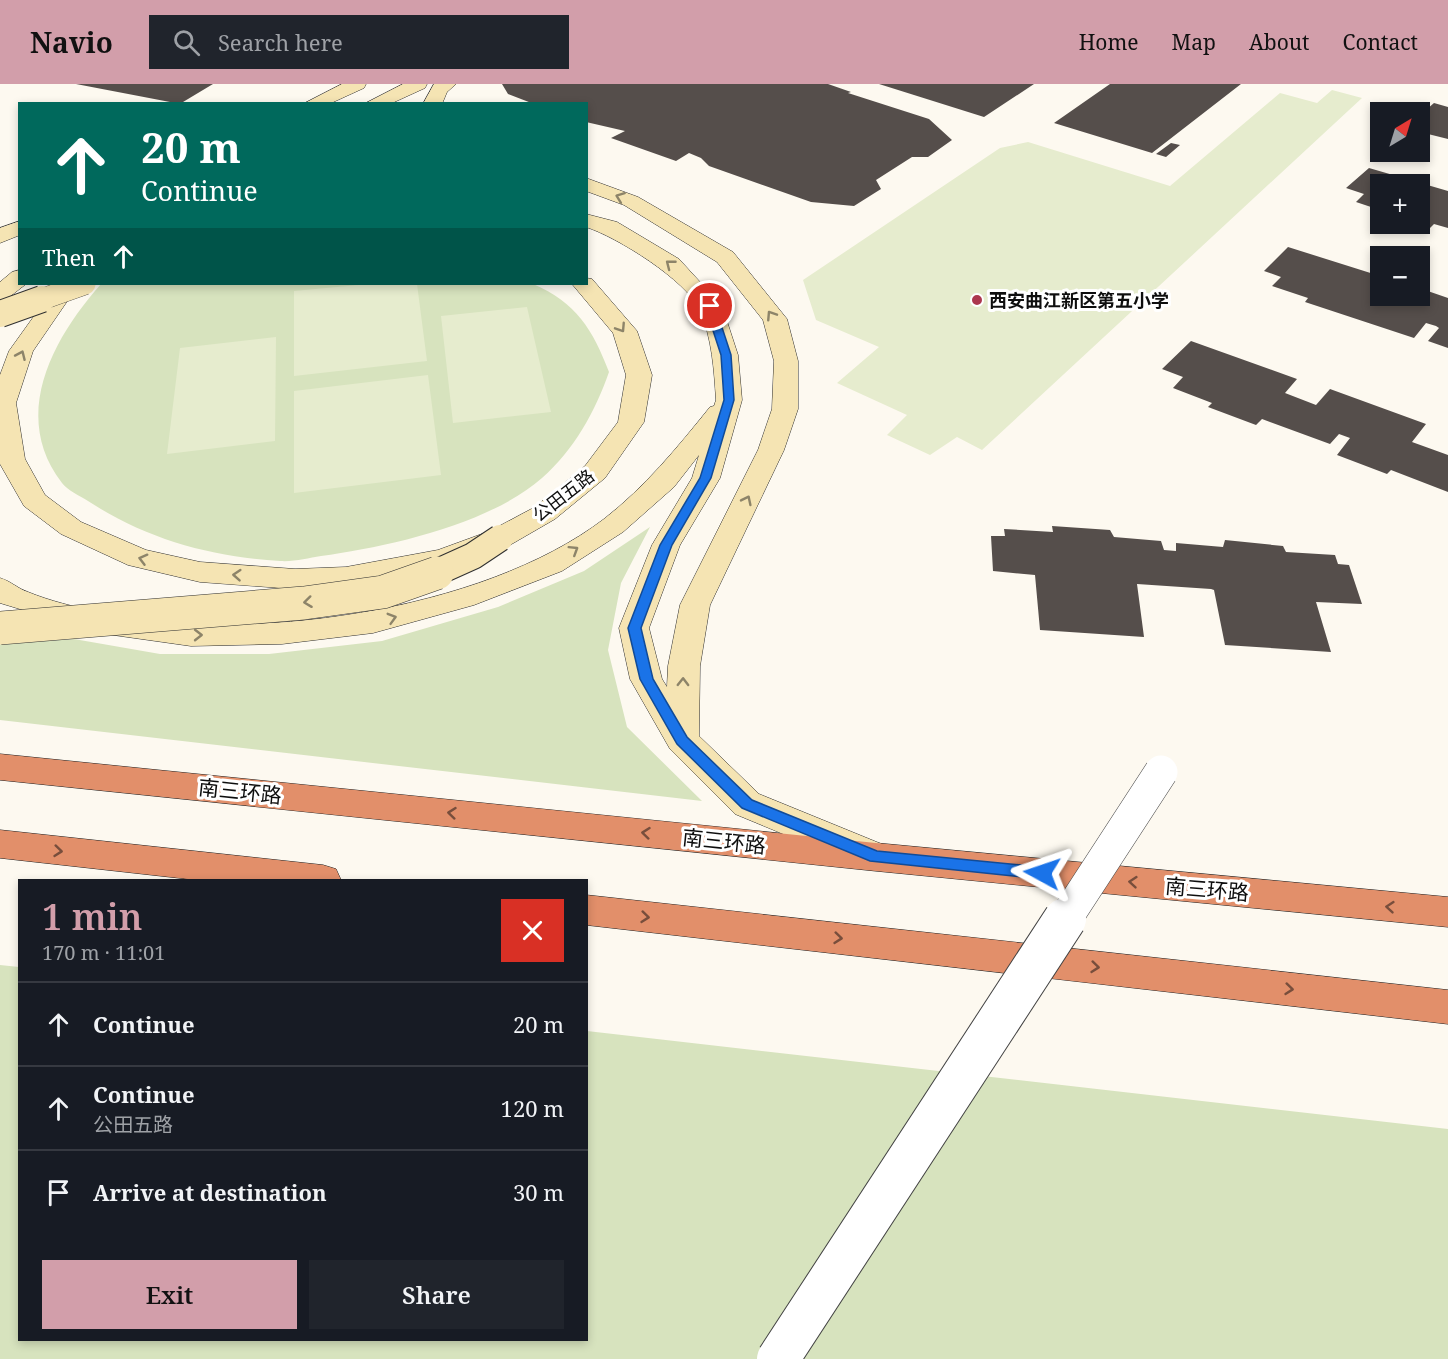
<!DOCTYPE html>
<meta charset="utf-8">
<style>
:root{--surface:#171b24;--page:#20242c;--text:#f1f3f6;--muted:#9ea1a6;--line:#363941;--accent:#d29eaa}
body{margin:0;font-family:"Noto Serif","Noto Sans SC",serif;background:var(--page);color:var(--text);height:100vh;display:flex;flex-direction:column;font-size:22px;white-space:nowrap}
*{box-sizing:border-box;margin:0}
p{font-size:20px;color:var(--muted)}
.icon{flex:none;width:33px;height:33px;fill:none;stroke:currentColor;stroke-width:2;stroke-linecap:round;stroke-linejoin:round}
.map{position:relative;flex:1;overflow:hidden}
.panel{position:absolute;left:18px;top:795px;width:570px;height:462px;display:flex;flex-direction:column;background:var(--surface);border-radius:0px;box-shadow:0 3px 9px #0003}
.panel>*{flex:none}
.banner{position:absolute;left:18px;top:18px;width:570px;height:183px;border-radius:0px;box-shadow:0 3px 9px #0003;background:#00695c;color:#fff;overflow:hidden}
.needle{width:39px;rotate:38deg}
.fabs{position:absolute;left:1370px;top:18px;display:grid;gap:12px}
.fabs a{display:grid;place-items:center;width:60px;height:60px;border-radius:0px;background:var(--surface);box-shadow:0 3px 9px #0003;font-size:30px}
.pin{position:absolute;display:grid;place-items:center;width:51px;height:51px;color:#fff;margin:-26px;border:3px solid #fff;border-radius:50%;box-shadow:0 2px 6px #0007}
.me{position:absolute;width:66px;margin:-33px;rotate:275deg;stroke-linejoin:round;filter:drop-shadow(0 0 4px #0008)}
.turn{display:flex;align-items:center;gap:21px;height:126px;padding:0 24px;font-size:27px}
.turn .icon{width:78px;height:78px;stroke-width:2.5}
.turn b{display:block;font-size:42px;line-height:51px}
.then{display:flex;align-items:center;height:57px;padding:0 24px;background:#0003;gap:12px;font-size:22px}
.round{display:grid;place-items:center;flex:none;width:63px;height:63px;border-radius:0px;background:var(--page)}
.head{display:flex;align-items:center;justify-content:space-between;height:102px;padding:0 24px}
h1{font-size:36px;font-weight:600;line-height:45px;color:var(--accent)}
.action{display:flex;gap:12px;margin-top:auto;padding:12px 24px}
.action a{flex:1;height:69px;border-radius:0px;background:var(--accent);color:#111;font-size:24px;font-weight:600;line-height:69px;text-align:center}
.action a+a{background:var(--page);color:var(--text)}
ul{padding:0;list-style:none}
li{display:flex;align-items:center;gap:18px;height:84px;padding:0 24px;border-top:2px solid var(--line)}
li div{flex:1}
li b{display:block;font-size:22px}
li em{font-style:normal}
header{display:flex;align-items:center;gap:36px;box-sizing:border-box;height:84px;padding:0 30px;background:var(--accent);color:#111}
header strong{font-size:28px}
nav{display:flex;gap:33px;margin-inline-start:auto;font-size:21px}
.search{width:420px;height:54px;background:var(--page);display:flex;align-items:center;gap:15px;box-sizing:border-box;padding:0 21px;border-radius:0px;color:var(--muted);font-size:22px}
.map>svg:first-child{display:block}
.green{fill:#d7e3be}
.pitch{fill:#e6ecce}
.building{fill:#554e4b}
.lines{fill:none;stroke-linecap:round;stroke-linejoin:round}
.secondary-casing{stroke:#303030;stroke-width:1}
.highway-casing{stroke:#1f1f1f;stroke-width:1}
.secondary{fill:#f5e4b3;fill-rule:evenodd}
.highway{fill:#e28f6a;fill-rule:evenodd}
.street-bridge-far1-casing{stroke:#414141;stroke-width:34;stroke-linecap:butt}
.street-bridge-casing{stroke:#414141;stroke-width:44;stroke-linecap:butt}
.secondary-bridge-far2-casing{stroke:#303030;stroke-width:22;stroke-linecap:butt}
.secondary-bridge-far1-casing{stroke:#303030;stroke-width:28;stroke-linecap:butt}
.secondary-bridge-casing{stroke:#303030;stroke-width:34;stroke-linecap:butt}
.street-bridge-far1{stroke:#fff;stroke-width:33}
.street-bridge{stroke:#fff;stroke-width:42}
.secondary-bridge-far2{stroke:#f5e4b3;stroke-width:21}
.secondary-bridge-far1{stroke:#f5e4b3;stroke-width:26}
.secondary-bridge{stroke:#f5e4b3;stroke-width:33}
.oneway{stroke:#8d8469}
.oneway2{stroke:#784e3c}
.route{fill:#1a73e8;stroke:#114b97;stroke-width:1.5}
.poi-dot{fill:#ac374e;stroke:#fff;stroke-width:2}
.labels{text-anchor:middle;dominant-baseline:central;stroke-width:6;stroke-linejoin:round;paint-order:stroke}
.far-poi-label{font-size:18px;font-weight:bold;fill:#0e0e0e;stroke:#fff;text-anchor:start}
.far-street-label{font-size:18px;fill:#0e0e0e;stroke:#fff}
.street-label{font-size:21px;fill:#0e0e0e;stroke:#fff}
</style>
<header>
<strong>Navio</strong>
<div class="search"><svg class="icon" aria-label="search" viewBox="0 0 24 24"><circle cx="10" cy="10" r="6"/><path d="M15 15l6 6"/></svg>Search here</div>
<nav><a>Home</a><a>Map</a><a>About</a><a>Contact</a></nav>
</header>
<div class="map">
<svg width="1448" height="1275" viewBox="0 0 1448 1275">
<rect width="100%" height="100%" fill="#fdf9f0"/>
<path class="green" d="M101,200H533C576,218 593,246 609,288C595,328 574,366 542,394C490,440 388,463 321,472C308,474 294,478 280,477C211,473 146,455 88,417C80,412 67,406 62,399C10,332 53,254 101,200Z
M650,443L621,499L608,566L627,643L702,717L0,636V560L74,555L160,570H269L382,557L498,523L584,487Z
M0,881L19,883L20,1256H586L587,947L1448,1045V1275H0Z"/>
<path class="pitch" d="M1332,6L1362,14L982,366L957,353L930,371L887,351L907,331L837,299L879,263L816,236L803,196L1000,64L1028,58L1170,102L1280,9L1317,19Z
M369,200H417L427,277L294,292V207Z
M527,223L551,328L453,339L441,232Z
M276,253L275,357L167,370L180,264Z
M428,291L441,391L294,409V307Z"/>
<path class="building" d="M76,0H213L183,18H170Z
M502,0H828L851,8L848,9L929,35L952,56L928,73H912L876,96L881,105L854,122L811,118L709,82L701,74L689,69L676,77L611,54L625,47L586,38V20H534L508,10Z
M879,0H1034L984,33Z
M1110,0H1241L1152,69L1054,39Z
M1434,19L1448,23V55L1424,49L1430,42L1419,39V32Z
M1171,59L1180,61L1166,73L1156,70Z
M1369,84L1448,107V144L1434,140L1430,144L1419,141V100H1380V126L1356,118L1364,110L1346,104Z
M1288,163L1380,192V201L1374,207L1380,209V212L1406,217L1410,212H1419V204L1448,214V264L1428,257L1439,244L1436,242L1426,239L1414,254L1305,218L1308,214L1272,202L1281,193L1264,187Z
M1191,257L1297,295L1285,309L1316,321L1330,305L1426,340L1412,358L1448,371V408L1391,386L1387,390L1337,371L1350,354L1339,350L1330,360L1262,335L1256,341L1208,323L1212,319L1173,304L1183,293L1162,285Z
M1052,442L1110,446L1114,453L1161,457L1164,466L1176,467V459L1223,463L1225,456L1283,462L1286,468L1335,471L1338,480L1349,481L1362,520L1316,518L1331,568L1225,561L1214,506L1211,505L1137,500L1144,553L1040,546L1035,491L993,487L991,452H1005L1004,445L1053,448Z"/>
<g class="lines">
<defs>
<path id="secondary" d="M342,0H366L364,4L329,20H303Z
M403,0H427L425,4L390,20H364Z
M434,0H456L447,8L442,20H423Z
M586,94L638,113L733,168L787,235L798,277V325L784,366L710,521L700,582L699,652L759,710L884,761L889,771L884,781L871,785L858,781L735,730L670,665L630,595L619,544L652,461L692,394L699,371L674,403L623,448L562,487L474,521L373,549L282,560L191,562L99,549L0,519V494C11,497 18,505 28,508C50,517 75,523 98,528C245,561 482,528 604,435C645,403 677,364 710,323L714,322L716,316C714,285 712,255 700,226C686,196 617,153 586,143V130L617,138L679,175L722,222L738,271L742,316L720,394L680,461L649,544L662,595L667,603L668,582L680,521L758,366L772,325L774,277L763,236L717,178L624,121L586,107Z
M20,137V151L0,159V144Z
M20,186V200H26L8,214L0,216V198L12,188Z
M586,194L592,195L637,247L652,291L644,338L605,394L555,435L510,461L453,482L346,503L295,505L200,498L128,481L61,450L24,422L0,380V291L9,267L57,200H79L33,267L16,319L25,375L45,411L81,438L146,466L200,478L295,485L346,483L438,466L490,447L535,423L585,382L618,338L626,291L613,249L572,200H586Z"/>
<path id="highway" d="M0,670L876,759L1448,813V843L876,787L0,696Z
M0,746L323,781L336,785L341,796H197L0,774Z
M586,811L1448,906V940L586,841Z"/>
</defs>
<use href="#secondary" class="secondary-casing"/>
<use href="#highway" class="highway-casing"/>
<use href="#secondary" class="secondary"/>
<use href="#highway" class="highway"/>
<defs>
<path id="street-bridge-far1" d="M1064,837L1161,688"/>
<path id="street-bridge" d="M778,1275L1065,835"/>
<path id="secondary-bridge-far2" d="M37,217L85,200"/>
<path id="secondary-bridge-far1" d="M0,230L42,215
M433,490L473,472L500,454"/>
<path id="secondary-bridge" d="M0,544L304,519L383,508L437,489"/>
</defs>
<use href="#street-bridge-far1" class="street-bridge-far1-casing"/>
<use href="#street-bridge" class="street-bridge-casing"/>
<use href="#secondary-bridge-far2" class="secondary-bridge-far2-casing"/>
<use href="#secondary-bridge-far1" class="secondary-bridge-far1-casing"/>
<use href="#secondary-bridge" class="secondary-bridge-casing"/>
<use href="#street-bridge-far1" class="street-bridge-far1"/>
<use href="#street-bridge" class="street-bridge"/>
<use href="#secondary-bridge-far2" class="secondary-bridge-far2"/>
<use href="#secondary-bridge-far1" class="secondary-bridge-far1"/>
<use href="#secondary-bridge" class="secondary-bridge"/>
</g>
<defs><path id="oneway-chevron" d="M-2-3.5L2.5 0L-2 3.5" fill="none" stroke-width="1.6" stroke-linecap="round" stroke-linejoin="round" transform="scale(1.5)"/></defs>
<g class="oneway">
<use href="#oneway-chevron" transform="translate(620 113) rotate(-159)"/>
<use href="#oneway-chevron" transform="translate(670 180) rotate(-142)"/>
<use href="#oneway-chevron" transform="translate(771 231) rotate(-123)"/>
<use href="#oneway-chevron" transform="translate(621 244) rotate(57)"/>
<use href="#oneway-chevron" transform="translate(21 271) rotate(-66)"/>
<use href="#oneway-chevron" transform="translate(747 416) rotate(-64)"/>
<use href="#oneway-chevron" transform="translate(574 466) rotate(-32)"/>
<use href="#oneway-chevron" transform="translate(143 475) rotate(-165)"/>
<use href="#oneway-chevron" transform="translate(237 491) rotate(-176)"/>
<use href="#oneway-chevron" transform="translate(308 518) rotate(173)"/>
<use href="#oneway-chevron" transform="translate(392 534) rotate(-16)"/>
<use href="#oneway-chevron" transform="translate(198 551)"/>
<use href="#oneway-chevron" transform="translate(683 598) rotate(-89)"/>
</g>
<g class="oneway2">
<use href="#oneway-chevron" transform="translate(452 729) rotate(-174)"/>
<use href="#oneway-chevron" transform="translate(646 749) rotate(-174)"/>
<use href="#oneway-chevron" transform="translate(58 767) rotate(6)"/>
<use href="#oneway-chevron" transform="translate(1133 798) rotate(-175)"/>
<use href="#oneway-chevron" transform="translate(1390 823) rotate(-175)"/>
<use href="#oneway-chevron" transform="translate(645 833) rotate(6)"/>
<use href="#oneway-chevron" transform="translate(838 854) rotate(6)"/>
<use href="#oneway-chevron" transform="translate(1095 883) rotate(6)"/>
<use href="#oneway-chevron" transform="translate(1289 905) rotate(6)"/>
</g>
<path class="route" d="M710,219L715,222L731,271L734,316L711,394L672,461L641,544L653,595L687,653L752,716L877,767L1042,783L1050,789L1048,793L1042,795L870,777L742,724L677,660L640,595L628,544L660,461L700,394L724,316L721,271L705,222Z"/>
<circle class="poi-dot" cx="977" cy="216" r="6"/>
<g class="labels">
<g class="far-poi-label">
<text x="989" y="216">西安曲江新区第五小学</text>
</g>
<g class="far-street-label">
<text transform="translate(563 411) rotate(-38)">公田五路</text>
</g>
<g class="street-label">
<text transform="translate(240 707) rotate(6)">南三环路</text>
<text transform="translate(724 757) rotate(6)">南三环路</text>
<text transform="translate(1207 805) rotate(5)">南三环路</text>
</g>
</g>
</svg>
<div class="fabs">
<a><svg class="needle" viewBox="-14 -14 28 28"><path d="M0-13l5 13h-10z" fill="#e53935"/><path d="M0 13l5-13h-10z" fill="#9ea1a6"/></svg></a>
<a>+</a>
<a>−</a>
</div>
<div class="pin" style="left:710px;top:222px;background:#d93025"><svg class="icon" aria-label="arrive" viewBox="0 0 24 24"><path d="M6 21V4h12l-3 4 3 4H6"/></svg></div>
<svg class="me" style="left:1042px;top:789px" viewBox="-20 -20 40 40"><path d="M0-17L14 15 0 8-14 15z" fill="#1a73e8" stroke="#fff" stroke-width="4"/></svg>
<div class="banner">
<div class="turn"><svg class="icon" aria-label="ahead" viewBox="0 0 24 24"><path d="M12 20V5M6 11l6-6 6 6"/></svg><div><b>20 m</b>Continue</div></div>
<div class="then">Then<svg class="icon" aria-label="ahead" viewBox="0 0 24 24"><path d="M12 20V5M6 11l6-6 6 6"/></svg></div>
</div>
<section class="panel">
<div class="head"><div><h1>1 min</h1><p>170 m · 11:01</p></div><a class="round" style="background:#d93025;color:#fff"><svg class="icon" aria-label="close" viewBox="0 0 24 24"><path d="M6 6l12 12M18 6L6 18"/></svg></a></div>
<ul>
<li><svg class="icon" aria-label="ahead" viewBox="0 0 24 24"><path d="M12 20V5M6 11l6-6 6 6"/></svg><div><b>Continue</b></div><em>20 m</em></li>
<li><svg class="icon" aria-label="ahead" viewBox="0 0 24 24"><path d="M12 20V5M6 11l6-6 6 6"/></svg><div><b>Continue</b><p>公田五路</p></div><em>120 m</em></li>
<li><svg class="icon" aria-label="arrive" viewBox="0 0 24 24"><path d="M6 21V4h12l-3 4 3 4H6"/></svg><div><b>Arrive at destination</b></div><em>30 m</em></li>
</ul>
<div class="action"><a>Exit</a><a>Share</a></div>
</section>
</div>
